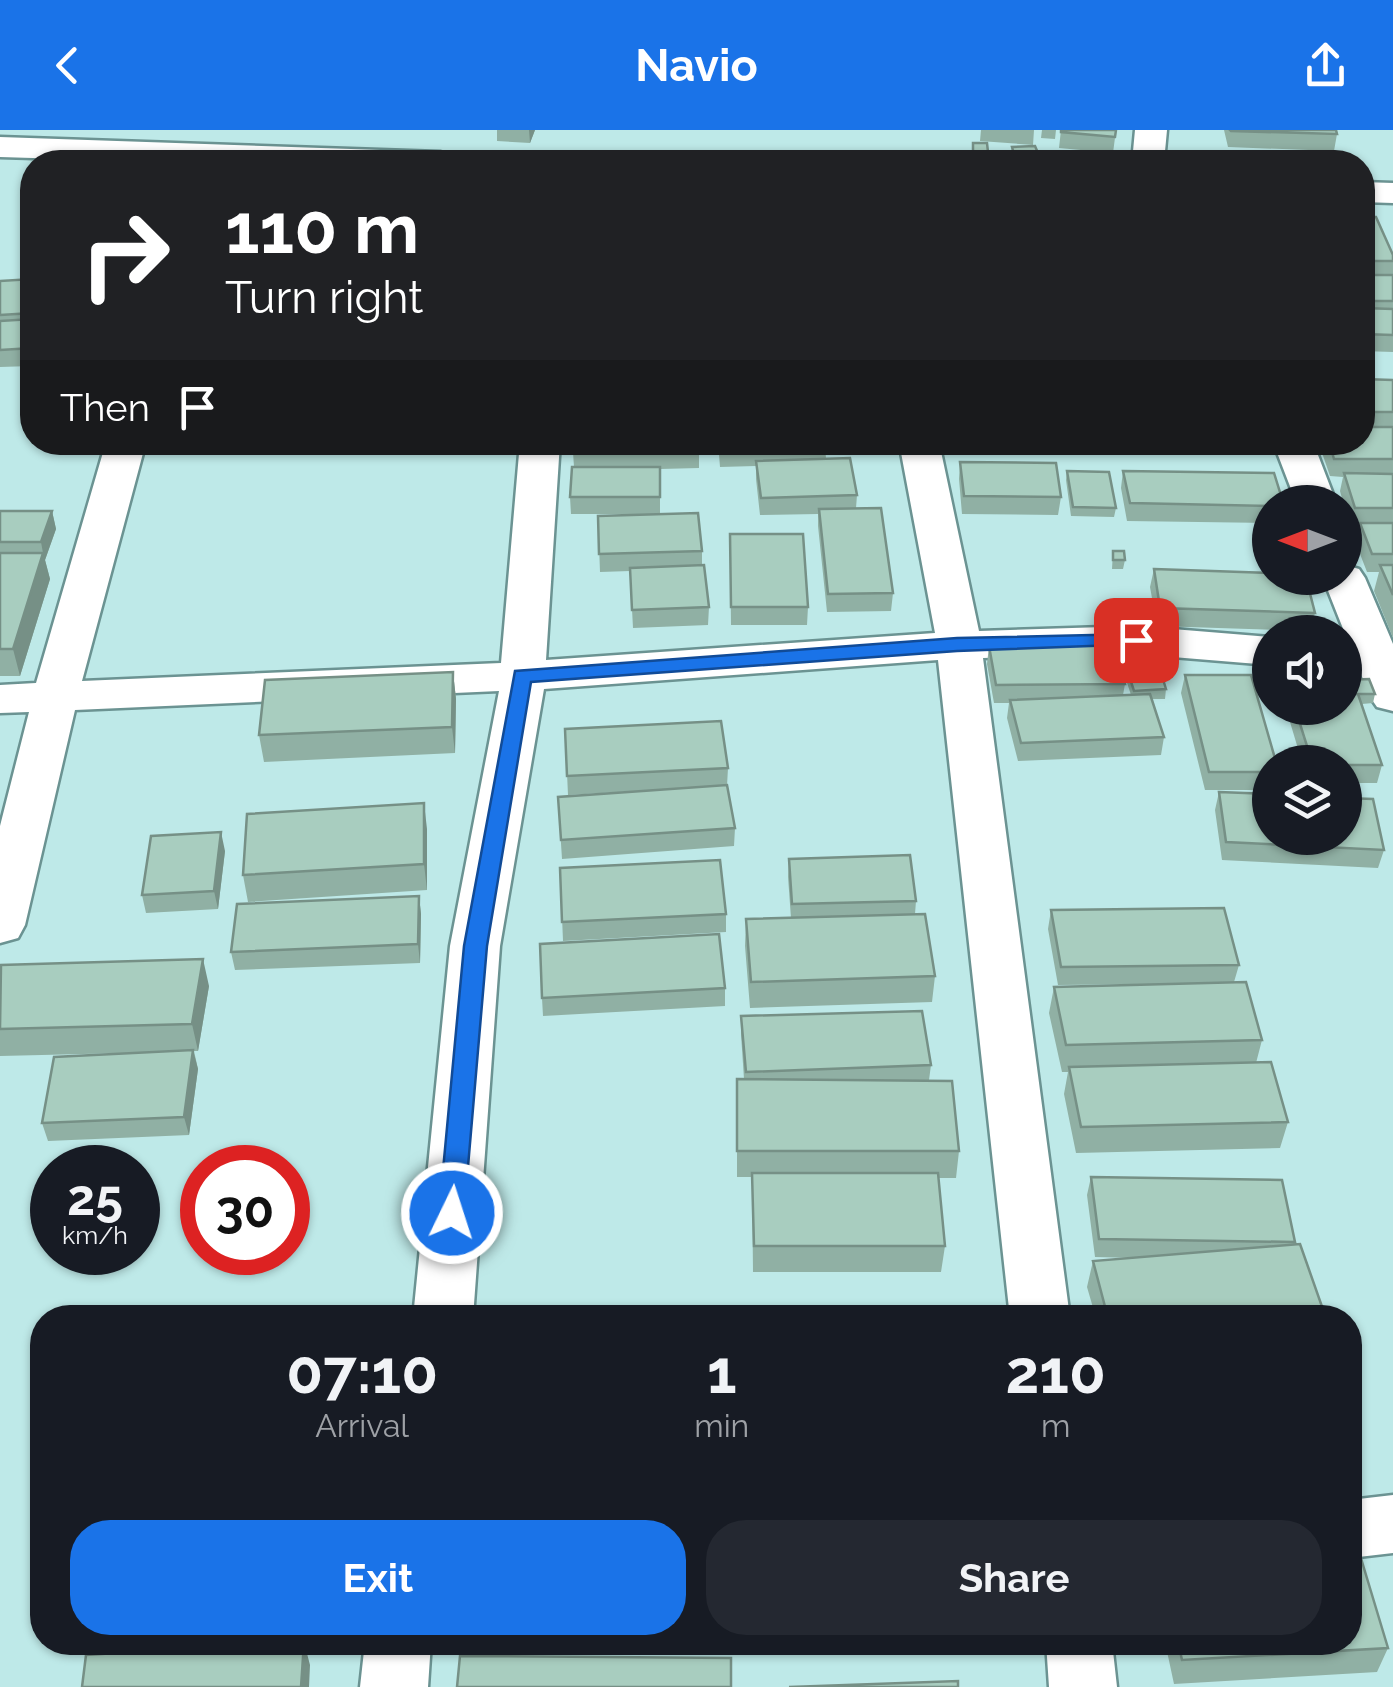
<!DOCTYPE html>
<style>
:root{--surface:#171b24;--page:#242831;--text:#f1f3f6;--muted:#9ea1a6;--accent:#1a73e8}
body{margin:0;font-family:Raleway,sans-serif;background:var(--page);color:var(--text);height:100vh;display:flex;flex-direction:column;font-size:38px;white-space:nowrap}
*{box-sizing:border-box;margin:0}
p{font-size:32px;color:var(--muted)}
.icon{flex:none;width:55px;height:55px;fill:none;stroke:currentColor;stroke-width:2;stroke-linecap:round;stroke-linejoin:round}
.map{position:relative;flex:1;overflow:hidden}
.side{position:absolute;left:30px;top:1175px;width:1332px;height:350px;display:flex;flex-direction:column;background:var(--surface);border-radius:40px;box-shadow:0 2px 8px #0004}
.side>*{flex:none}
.hud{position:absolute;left:20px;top:20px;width:1355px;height:305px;border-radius:40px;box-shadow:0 2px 8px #0004;background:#202124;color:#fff;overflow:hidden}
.needle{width:65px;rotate:270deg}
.buttons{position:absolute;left:1252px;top:355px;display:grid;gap:20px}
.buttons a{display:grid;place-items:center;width:110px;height:110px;border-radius:50%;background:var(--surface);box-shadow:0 2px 8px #0004;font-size:50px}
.speed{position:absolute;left:30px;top:1015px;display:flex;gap:20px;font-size:50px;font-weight:700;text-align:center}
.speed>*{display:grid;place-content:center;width:130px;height:130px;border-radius:50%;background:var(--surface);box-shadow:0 2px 8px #0004;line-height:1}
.speed small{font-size:25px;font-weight:400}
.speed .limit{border:15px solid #d22;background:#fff;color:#111}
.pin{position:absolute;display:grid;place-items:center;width:85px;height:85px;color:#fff;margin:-42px;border-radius:20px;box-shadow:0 5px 15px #0006}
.me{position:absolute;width:110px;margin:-55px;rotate:4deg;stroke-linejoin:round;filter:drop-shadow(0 0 8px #0008)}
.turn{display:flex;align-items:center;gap:35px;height:210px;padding:0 40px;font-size:45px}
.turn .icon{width:130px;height:130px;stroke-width:2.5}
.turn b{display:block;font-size:70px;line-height:85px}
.then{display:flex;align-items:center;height:95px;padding:0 40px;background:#0003;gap:20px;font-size:38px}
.eta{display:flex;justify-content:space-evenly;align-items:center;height:170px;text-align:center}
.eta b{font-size:60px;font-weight:700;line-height:70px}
.button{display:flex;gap:20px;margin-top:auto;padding:20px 40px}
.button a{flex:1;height:115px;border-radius:40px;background:var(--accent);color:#fff;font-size:40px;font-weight:700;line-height:115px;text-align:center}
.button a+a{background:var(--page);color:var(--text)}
header{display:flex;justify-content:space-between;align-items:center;height:130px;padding:0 40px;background:var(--accent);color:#fff;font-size:45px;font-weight:700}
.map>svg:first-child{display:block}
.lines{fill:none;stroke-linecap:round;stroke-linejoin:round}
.minor-casing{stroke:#6b9392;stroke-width:5}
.minor{fill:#fff;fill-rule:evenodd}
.wall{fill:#90b0a4;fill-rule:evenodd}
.shaded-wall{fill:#769086}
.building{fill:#a8cdbf;stroke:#769086;stroke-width:2.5}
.route{fill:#1a73e8;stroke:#114b97;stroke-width:2.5}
</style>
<header><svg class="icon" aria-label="back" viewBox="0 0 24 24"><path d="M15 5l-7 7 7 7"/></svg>Navio<svg class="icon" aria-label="share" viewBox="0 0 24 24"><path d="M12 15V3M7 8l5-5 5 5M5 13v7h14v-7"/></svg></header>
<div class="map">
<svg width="1393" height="1557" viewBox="0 0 1393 1557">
<rect width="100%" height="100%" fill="#bee9e8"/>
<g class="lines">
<defs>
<path id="minor" d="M1135,0H1167L1164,32H1132Z
M0,7L440,22L452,25L457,32H164L0,27Z
M1362,52L1393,53V73L1362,72Z
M106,312H146L82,551L501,533L520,312H560L546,530L935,503L899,312H939L979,501L1136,496L1270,507V535L1136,524L983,528L1070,1188H1010L938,530L544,559L500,816L473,1188H413L450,816L499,561L75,580L25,795L18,808L0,813V696L29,582L0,583V555L36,553Z
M1273,312H1313L1336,372H1296Z
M1345,435L1359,439L1365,448L1393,514V581L1377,577L1370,567L1323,448H1345Z
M1393,1365V1423L1350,1428V1370Z
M365,1512H431L428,1557H360Z
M1046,1512H1112L1117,1557H1049Z"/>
</defs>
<use href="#minor" class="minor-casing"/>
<use href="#minor" class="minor"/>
</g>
<path class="wall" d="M497,0H535L530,13L497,11Z
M981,0H1034L1033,15L980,11Z
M1042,0H1056L1055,9L1041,8Z
M1061,0H1116L1113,23L1059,18Z
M1224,0H1336L1337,4L1334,21L1228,17Z
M973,13L988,22L987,30H972Z
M1012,17L1038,23L1037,32H1013L1011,26Z
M1362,87L1393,125V222L1362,221Z
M32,149V236L0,237V151Z
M1362,249L1393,250V508L1374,461L1379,442H1367L1355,411L1359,396H1350L1345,378V372H1343L1340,361L1343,347L1330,346L1319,314L1320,312H1362Z
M699,312V338L660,339V384L702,421V435L709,477L708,495L633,498L630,441L600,442L598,386L656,384H571L570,367L574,337L573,322Z
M718,312H825L826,329L857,365L856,378L893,463L891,481L827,482L818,396V384L760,385L756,349V336L720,337Z
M960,332L1061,367L1058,385L962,384L959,349Z
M1067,341L1116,378L1114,387L1071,386L1066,350Z
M1123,341L1270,372V393L1127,391L1121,358Z
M0,381H52L56,399L45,430L50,449L20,546H0Z
M730,404L808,477L807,495H731Z
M1113,421L1125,430L1123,439H1112Z
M1154,439L1315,483L1310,501L1157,496L1150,457Z
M1119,515L1166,559L1165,569H1152L1164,607L1161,625L1018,631L1007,588L1009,573H994L987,534L989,516L1118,524ZM1119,528L1131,565H1123L1125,554Z
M453,542L456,569L455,623L264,632L259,605Z
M1185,545L1270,632V660H1205L1181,563Z
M1345,550L1375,564L1373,573L1362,574L1382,635L1377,653H1345V632H1302L1287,582L1288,578H1345Z
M565,599L728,638L727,656L735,698L734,716L562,729L558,667L653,660L568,665Z
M1219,662L1384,720L1378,738L1222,730L1215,680Z
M427,699V760L248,772L243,745Z
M225,721L218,779L146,783L142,765Z
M789,729L916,771L915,784L935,846L932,872L750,878L745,816L746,789L791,788L788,747Z
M560,738L726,784V802L563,811Z
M419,766L421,784L420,833L235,840L231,822Z
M1051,780L1239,835L1234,852L1262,910L1256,933L1288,992L1280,1018L1076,1023L1064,964L1068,942H1062L1049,883L1054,857L1152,854L1058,855L1048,799Z
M0,840L209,856L198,921H194L198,939L189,1005L48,1011L42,993L167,922L0,926Z
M725,858V876L543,886L542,868Z
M741,886L931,935L929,950L959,1021L956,1048H938L945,1116L941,1142H753L752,1047H737V949H744L741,904Z
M1091,1047L1295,1112L1294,1115L1326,1188H1096L1087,1157L1093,1131L1135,1128L1095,1127L1087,1065Z
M1165,1512H1350L1388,1518L1377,1542L1174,1554Z"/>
<path class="shaded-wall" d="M529,0H535L530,13Z
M52,381L56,399L45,430L50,449L20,546L13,519L43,423L41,412Z
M453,542L456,569L455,623L452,597Z
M424,673L427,699V760L424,734Z
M221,702L225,721L218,779L214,761Z
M419,766L421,784L420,833L418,814Z
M203,829L209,856L198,921L192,894Z
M193,920L198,939L189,1005L184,987Z
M304,1512L310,1535L309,1557H301Z"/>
<path class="building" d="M1061,0H1116L1115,7L1061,2Z
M1230,0H1336L1337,4L1231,1Z
M973,13H987L988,22H973Z
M1035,16L1038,23L1014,24L1012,17Z
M1362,87H1376L1393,125V131H1362Z
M1362,145H1393V171H1362Z
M32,149V183L0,185V151Z
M1362,178L1393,179V205L1362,204Z
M32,189V218L0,220V191Z
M1362,249L1393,250V282H1362Z
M1362,297H1393V329H1334L1329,312H1362Z
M574,312H699V321L573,322Z
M719,312H825L826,318L720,319Z
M850,328L857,365L761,368L756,331Z
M960,332L1056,333L1061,367L964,366Z
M572,337H660V367H570Z
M1067,341L1109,342L1116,378L1073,377Z
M1123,341L1274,343L1283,372H1270V376L1130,373Z
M1344,343L1393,344V378H1355Z
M881,378L893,463L828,464L819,379Z
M0,381H52L41,412H0Z
M698,383L702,421L599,424L598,386Z
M1360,393H1393V424H1372Z
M730,404H803L808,477H731Z
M1113,421H1124L1125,430H1113Z
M0,423H43L13,519H0Z
M704,435L709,477L632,480L630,438Z
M1380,435H1393V465Z
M1154,439L1270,443V448H1306L1315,483L1160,478Z
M1152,514L1166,559L1134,561L1119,515Z
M1116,515L1125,554L996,555L989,516Z
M453,542L452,597L259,605L265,550Z
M1185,545H1251L1276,632H1270V642H1209Z
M1369,549L1375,564H1345V550Z
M1150,564L1164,607L1021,613L1010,570Z
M1345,564H1358L1382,635H1345V632H1312L1295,578H1345Z
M721,591L728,638L567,646L565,599Z
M727,655L735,698L561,710L558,667Z
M1219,662L1270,664V708H1345V668L1373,669L1384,720L1226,712Z
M424,673V734L243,745L247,684Z
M221,702L214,761L142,765L151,706Z
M910,725L916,771L792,774L789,729Z
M720,730L726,784L562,792L560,738Z
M419,766L418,814L231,822L237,774Z
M1224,778L1239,835L1061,837L1051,780Z
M925,784L935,846L751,852L746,789Z
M719,804L725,858L542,868L540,814Z
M203,829L192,894L0,899L1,835Z
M1246,852L1262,910L1066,915L1054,857Z
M922,881L931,935L746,942L741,886Z
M193,920L184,987L42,993L54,927Z
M1271,932L1288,992L1081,997L1069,937Z
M737,949L952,951L959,1021H737Z
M752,1043H938L945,1116H754Z
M1091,1047L1282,1050L1295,1112L1099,1109Z
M1300,1114L1326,1188H1108L1093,1131Z
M1360,1425L1388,1518L1182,1530L1178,1512H1350V1426Z
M286,1512H304L301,1557H82L86,1525Z
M460,1526L731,1528V1557H457Z
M958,1551V1557H789Z"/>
<path class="route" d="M1136,504L1143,506V514L957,521L531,552L487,816L464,1083L461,1090H442L439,1083L464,816L515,541L957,508Z"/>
</svg>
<div class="buttons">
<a><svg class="needle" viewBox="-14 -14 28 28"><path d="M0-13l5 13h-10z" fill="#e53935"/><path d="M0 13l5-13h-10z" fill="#9ea1a6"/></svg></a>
<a><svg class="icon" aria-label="sound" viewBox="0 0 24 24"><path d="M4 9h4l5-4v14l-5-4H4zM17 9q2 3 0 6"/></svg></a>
<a><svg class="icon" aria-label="layers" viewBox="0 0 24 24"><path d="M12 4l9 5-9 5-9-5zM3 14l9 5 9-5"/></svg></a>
</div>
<div class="speed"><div>25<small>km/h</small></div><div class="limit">30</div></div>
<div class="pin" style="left:1136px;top:510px;background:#d93025"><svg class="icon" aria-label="arrive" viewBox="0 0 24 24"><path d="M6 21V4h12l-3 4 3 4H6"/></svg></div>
<svg class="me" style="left:452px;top:1083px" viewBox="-20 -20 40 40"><circle r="17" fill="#1a73e8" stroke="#fff" stroke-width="3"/><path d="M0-11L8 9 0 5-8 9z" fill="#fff"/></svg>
<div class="hud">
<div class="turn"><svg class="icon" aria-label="right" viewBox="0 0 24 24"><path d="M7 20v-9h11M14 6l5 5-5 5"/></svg><div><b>110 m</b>Turn right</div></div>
<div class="then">Then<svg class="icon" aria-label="arrive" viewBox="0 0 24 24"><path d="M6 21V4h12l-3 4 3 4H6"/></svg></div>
</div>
<section class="side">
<div class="eta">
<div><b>07:10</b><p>Arrival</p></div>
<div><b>1</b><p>min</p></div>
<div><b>210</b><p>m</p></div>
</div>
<div class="button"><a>Exit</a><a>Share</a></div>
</section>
</div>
